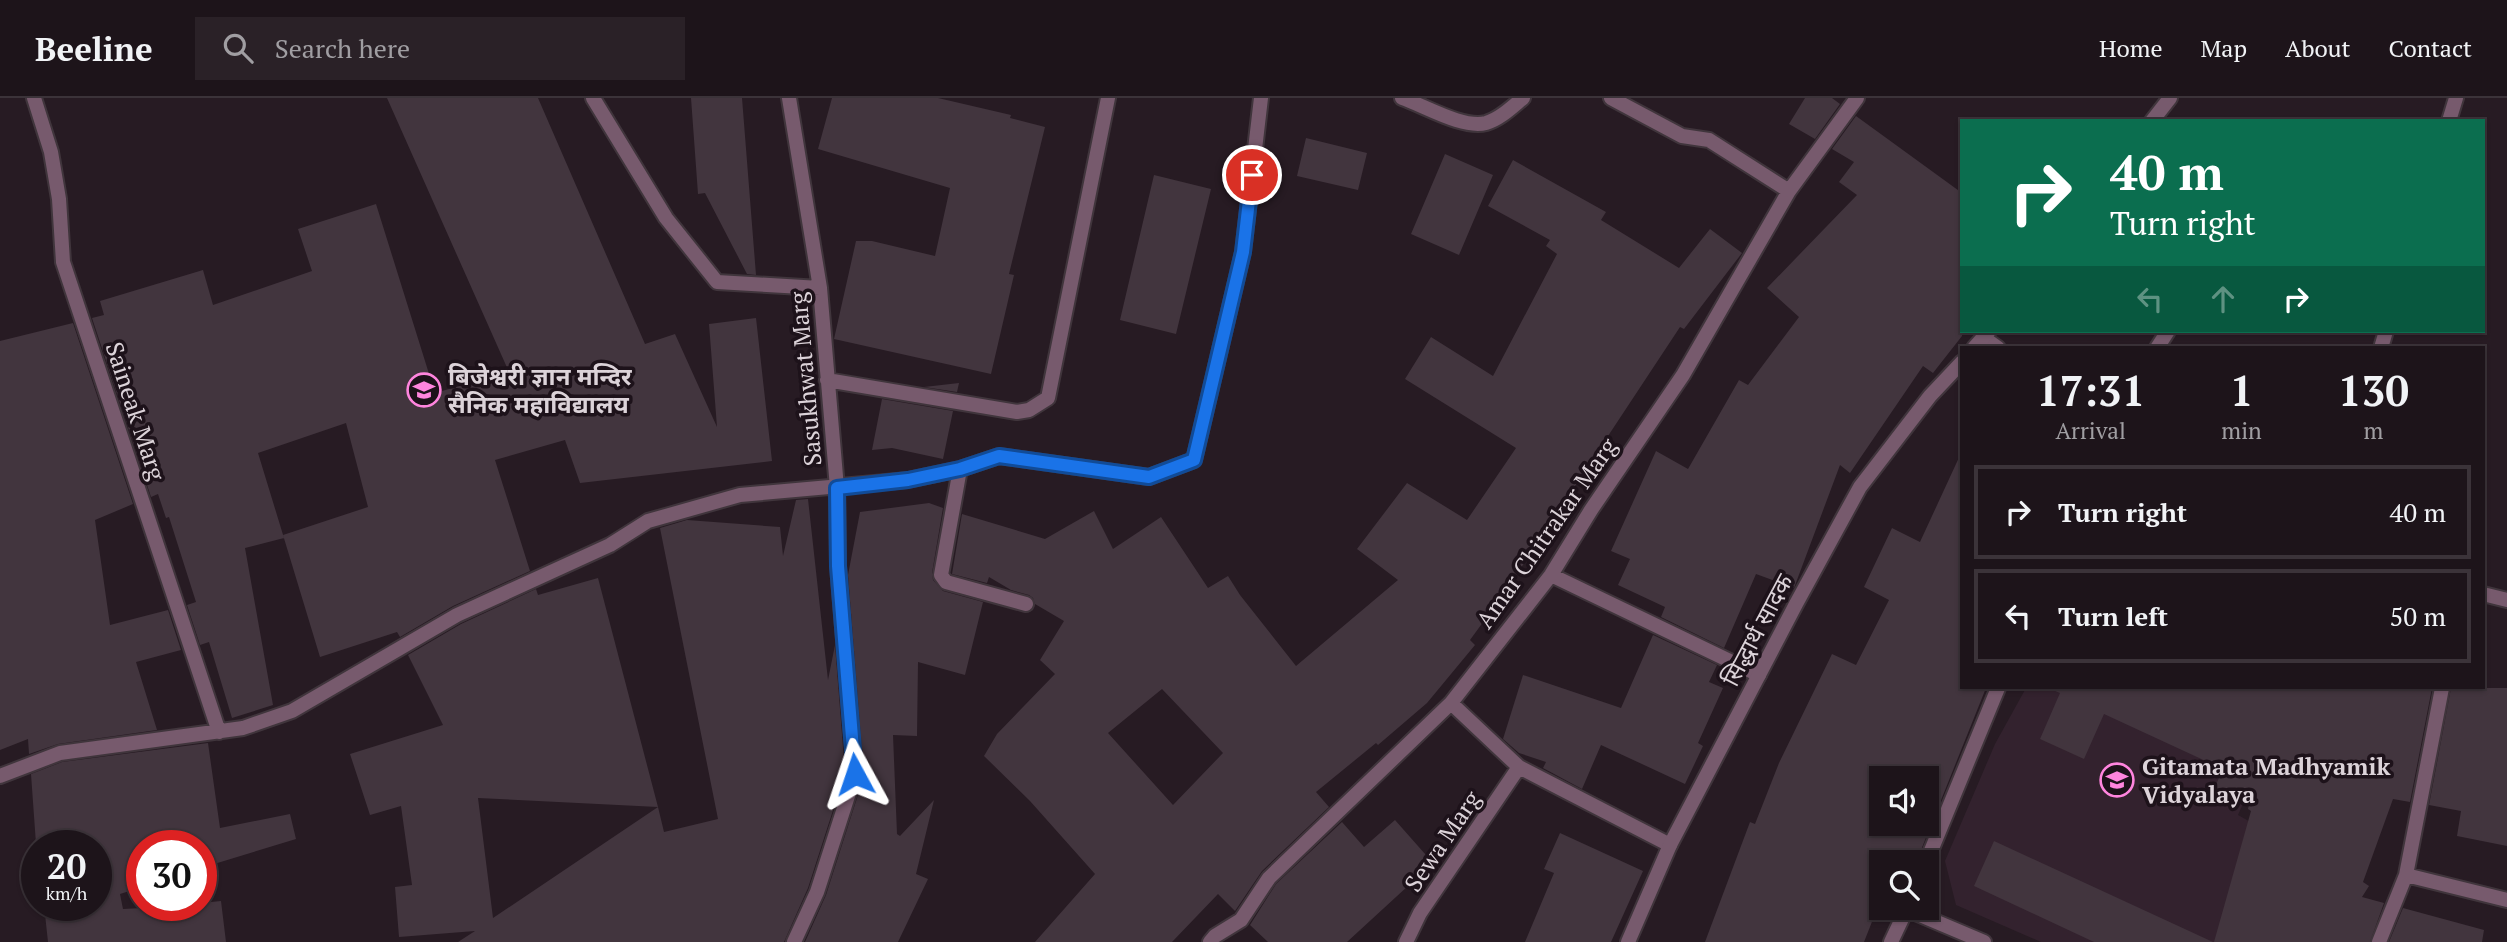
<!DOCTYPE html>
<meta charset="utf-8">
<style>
:root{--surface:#1d141a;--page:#2a2127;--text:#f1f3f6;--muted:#a09ea2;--line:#3b3339}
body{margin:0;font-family:"PT Serif","Noto Sans Devanagari",serif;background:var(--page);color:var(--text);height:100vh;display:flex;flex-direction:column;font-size:26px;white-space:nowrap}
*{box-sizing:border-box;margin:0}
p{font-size:23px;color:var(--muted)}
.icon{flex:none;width:38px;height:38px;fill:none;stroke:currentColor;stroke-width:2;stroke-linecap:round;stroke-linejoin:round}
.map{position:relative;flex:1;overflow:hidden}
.sheet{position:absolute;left:1960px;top:248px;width:525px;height:343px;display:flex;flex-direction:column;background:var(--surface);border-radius:0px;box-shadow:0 2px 5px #0004,0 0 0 2px var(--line)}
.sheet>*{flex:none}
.banner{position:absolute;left:1960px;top:21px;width:525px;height:214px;border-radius:0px;box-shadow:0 2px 5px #0004,0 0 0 2px var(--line);background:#0b6e4f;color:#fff;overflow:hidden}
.buttons{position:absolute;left:1869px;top:668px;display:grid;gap:14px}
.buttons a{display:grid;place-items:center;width:70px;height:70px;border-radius:0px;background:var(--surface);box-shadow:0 2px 5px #0004,0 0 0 2px var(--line);font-size:35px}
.speed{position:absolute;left:21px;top:732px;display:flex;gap:14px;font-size:35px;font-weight:700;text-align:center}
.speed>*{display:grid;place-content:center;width:91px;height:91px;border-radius:50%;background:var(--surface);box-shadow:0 2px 5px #0004,0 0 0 2px var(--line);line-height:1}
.speed small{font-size:18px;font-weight:400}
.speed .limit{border:10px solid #d22;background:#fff;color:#111}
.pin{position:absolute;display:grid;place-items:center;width:60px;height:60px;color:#fff;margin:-30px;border:4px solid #fff;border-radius:50%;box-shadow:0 2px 7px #0007}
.me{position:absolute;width:77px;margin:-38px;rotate:355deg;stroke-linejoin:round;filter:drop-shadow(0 0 5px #0008)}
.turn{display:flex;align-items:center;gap:24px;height:147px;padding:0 35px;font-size:32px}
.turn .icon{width:91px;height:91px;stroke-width:2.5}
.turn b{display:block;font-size:49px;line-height:60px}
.lanes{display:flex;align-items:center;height:66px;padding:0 35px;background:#0003;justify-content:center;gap:35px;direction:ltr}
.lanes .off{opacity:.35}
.eta{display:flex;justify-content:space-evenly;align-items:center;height:119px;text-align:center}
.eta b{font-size:42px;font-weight:700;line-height:49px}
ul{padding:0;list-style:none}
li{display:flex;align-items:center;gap:21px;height:94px;margin:0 14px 10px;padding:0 21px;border:4px solid var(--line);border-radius:0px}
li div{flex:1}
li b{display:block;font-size:26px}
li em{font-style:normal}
header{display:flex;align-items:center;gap:42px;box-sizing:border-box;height:98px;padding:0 35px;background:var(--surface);border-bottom:2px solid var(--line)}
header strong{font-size:33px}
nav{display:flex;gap:38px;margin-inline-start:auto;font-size:24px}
.search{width:490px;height:63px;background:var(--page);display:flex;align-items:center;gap:18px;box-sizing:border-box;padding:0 24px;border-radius:0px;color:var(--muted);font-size:26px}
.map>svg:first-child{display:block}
.built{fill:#33222e}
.building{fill:#42353e;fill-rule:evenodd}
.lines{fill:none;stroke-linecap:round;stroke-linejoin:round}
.minor-casing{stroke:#40353c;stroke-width:18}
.tertiary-casing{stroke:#40353c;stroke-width:18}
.minor{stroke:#775a6d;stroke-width:14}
.tertiary{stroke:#775a6d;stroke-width:14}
.route-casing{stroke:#114b97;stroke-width:18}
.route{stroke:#1a73e8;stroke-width:12}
.labels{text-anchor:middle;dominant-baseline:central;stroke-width:7;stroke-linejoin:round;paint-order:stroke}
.poi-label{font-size:24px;font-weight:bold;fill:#dcd3d9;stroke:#1d121a;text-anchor:start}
.street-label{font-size:24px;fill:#dcd3d9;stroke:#1d121a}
</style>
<header>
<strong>Beeline</strong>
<div class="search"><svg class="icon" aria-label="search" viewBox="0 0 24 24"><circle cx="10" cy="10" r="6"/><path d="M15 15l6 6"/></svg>Search here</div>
<nav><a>Home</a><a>Map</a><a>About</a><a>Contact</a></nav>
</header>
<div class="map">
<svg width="2507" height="844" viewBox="0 0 2507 844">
<rect width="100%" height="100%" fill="#271b23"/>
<path class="built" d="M2026,590H2295L2238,717L2291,747L2267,844H2041L1956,807L1945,763L1995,646Z"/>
<path class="building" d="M387,0H538L645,246L675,236L717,329L709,226L756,220L772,363L580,385L565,342L495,362L530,473L453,508L400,539L397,534L320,559L283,437L368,409L346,325L258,355L284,440L245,450L273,607L232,620L209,544L200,547L187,507L196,504L169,419L166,420L158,396L151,399L92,220L104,217L100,203L203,172L213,207L312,173L298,131L376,106L435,295L509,274Z
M691,0H742L756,177L747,176L705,95L698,96Z
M832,0H938L1011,17L1010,20L1045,29L1009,176L1014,177L991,276L834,241L856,143H872L935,158L950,90L818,51Z
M1805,0H1832L1840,6L1815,41L1789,26Z
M1856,18L1962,95V238L1933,275L1923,268L1850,375L1840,367L1794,490L1756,476L1724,550L1661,519L1665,509L1618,487L1630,461L1611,453L1656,353L1688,371L1739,282L1748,287L1799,219L1767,190L1857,97L1839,84L1854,64L1832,51Z
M1306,40L1367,55L1358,92L1297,78Z
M1445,56L1493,77L1459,157L1411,136Z
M1513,62L1606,114L1601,122L1679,170L1710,131L1742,155L1684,231L1680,229L1505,494L1470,542L1475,547L1427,605L1378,647L1376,645L1316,694L1329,709L1262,773L1235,813L1218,796L1172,844H1035L1095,776L1030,703L984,658L997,636L1055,576L1040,562L1064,523L1035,506L1033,500L1029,497L1011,492L989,479L987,485L952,476L962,416L1045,441L1094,413L1113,451L1161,419L1208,490L1228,478L1240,497L1296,568L1398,482L1357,451L1407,385L1467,422L1516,350L1405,281L1431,239L1493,278L1557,156L1546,148L1550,142L1488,108ZM1162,591L1223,655L1173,707L1108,635Z
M1154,77L1211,91L1176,236L1120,222Z
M73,225L133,406L95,422L110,527L168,512L181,552L136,564L157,632L58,646L29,656L28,641L0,652V243Z
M959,285L957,294L924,289Z
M882,301L953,313L943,361L892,350L872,352Z
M1962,353V590H1986L1917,762L1902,755L1897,765H1881V801L1864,844H1705L1750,724L1755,726L1779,665L1832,556L1856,567L1889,502L1864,489L1892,430L1920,444ZM1881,681H1927V726H1881Z
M808,401L828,582L835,547L845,675L808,790L784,844H458L475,833L399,839L395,789L412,787L401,708L370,717L350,656L443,627L408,557L461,526L536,491L538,497L598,480L658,709L478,700L493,820L658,709L664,734L718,721L660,430L687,422L780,429L783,458L796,402Z
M929,405L943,410L932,475L933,482L943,493L983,504L965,577L918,564L917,638L893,637L897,736L900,738L934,702L916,776L928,781L898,844H805L826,797L864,678L848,477L860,414Z
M1653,537L1717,567L1709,584L1723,590L1698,645L1703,648L1685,686L1601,647L1582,691L1543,670L1546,664L1519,655L1503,641L1523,577L1621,610Z
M2048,590H2432L2410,704L2393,701L2363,784L2369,788L2362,799L2384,805L2370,844H2214L2251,713L2248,711L2249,707L2214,691L2223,671L2104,616L2084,661L2040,641L2060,595Z
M2451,590H2507V748L2457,738L2461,713L2429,707Z
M208,645L220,730L290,716L296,741L201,770V747H142V789L120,796L123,811L201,807V805L221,803L226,844H48L44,807H96V747H37V760L31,676L62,664Z
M1395,722L1433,765L1347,844H1268L1250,827L1276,786L1342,724L1364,749Z
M1560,735L1643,773L1611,844H1525L1554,775L1544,771Z
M1994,743L2213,844H2094L1974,788Z
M2403,810L2484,832L2482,844H2389Z"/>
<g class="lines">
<defs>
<path id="minor" d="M34,0L51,54L59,101L63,164L219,634
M593,0L666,120L717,184L820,190
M789,0L820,190L837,390L838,468L855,676L817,794L794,844
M1402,0C1425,8 1463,31 1486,25C1500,21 1512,9 1523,0
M1611,0L1682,38L1709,42L1789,93
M2449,23L2456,0
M1984,240L1998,250
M2157,250L2168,233
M2381,250L2386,233
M827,282L1017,314L1029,312L1048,300L1108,0
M1551,477L1759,577
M2483,496L2507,502
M1026,506L946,484L941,477L960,371L999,358L1149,379L1194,362L1243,154L1261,0
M1451,605L1519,669L1670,747
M0,678L60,655L243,630L292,613L457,517L610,447L648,423L740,397L908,382L960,371
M1926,765L1998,590
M2406,777L2507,802
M1906,811L1984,844
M1210,844L1215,838L1241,822L1269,780L1451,605L1551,477L1591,412L1683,277L1789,93L1857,0
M1406,844L1420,815L1519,669
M1891,844L1907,810
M2379,844L2406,777L2442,590"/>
<path id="tertiary" d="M2152,23L2170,0
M1974,250L1989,233
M1628,844L1670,747L1796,506L1860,389L1930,298L1962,264"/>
</defs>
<use href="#minor" class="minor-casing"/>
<use href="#tertiary" class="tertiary-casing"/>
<use href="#minor" class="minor"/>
<use href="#tertiary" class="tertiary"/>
</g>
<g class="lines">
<defs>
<path id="route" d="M855,676L838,468L837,390L908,382L960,371L999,358L1149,379L1194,362L1243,154L1252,77"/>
</defs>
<use href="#route" class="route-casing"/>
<use href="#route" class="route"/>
</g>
<defs>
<symbol id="school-ring" viewBox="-11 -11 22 22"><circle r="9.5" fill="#1d121a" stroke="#ff85de" stroke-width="1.5"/><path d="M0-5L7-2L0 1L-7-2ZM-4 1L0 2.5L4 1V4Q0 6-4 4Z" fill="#ff85de"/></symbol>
</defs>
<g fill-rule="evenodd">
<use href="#school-ring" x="405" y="273" width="38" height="38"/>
<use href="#school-ring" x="2098" y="663" width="38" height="38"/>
</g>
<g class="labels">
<g class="poi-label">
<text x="448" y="278">बिजेश्वरी ज्ञान मन्दिर<tspan x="448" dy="28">सैनिक महाविद्यालय</tspan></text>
<text x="2142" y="668">Gitamata Madhyamik<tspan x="2142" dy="28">Vidyalaya</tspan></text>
</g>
<g class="street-label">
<text transform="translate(805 281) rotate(-95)">Sasukhwat Marg</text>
<text transform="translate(136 313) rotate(72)">Saineak Marg</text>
<text transform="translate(1546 435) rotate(-55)">Amar Chitrakar Marg</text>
<text transform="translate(1757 532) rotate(-62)">सिद्धार्थ सादक</text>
<text transform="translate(1442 743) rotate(-56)">Sewa Marg</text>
</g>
</g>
</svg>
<div class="buttons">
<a><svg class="icon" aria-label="sound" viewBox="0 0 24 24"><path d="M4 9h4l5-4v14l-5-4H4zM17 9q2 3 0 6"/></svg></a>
<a><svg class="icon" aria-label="search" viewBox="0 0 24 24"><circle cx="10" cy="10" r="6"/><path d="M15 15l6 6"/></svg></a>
</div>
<div class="speed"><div>20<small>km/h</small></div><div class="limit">30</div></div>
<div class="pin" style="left:1252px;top:77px;background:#d93025"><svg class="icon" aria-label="arrive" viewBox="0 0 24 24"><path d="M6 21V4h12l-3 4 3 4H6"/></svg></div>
<svg class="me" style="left:855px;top:676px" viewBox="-20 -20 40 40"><path d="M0-17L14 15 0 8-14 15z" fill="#1a73e8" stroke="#fff" stroke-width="4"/></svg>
<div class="banner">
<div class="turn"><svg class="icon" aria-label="right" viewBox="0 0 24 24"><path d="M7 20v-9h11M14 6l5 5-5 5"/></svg><div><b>40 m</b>Turn right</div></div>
<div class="lanes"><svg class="icon off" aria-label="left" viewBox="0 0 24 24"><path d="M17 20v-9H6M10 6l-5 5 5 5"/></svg><svg class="icon off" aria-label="ahead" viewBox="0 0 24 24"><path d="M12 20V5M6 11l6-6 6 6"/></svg><svg class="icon" aria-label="right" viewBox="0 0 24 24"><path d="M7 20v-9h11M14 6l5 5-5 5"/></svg></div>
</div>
<section class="sheet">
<div class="eta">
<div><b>17:31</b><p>Arrival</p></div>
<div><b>1</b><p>min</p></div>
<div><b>130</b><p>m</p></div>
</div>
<ul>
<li><svg class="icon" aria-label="right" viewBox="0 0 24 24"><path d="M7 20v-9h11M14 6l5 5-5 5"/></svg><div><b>Turn right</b></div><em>40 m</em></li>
<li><svg class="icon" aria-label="left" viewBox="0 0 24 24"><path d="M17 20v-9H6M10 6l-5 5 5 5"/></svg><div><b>Turn left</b></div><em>50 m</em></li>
</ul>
</section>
</div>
